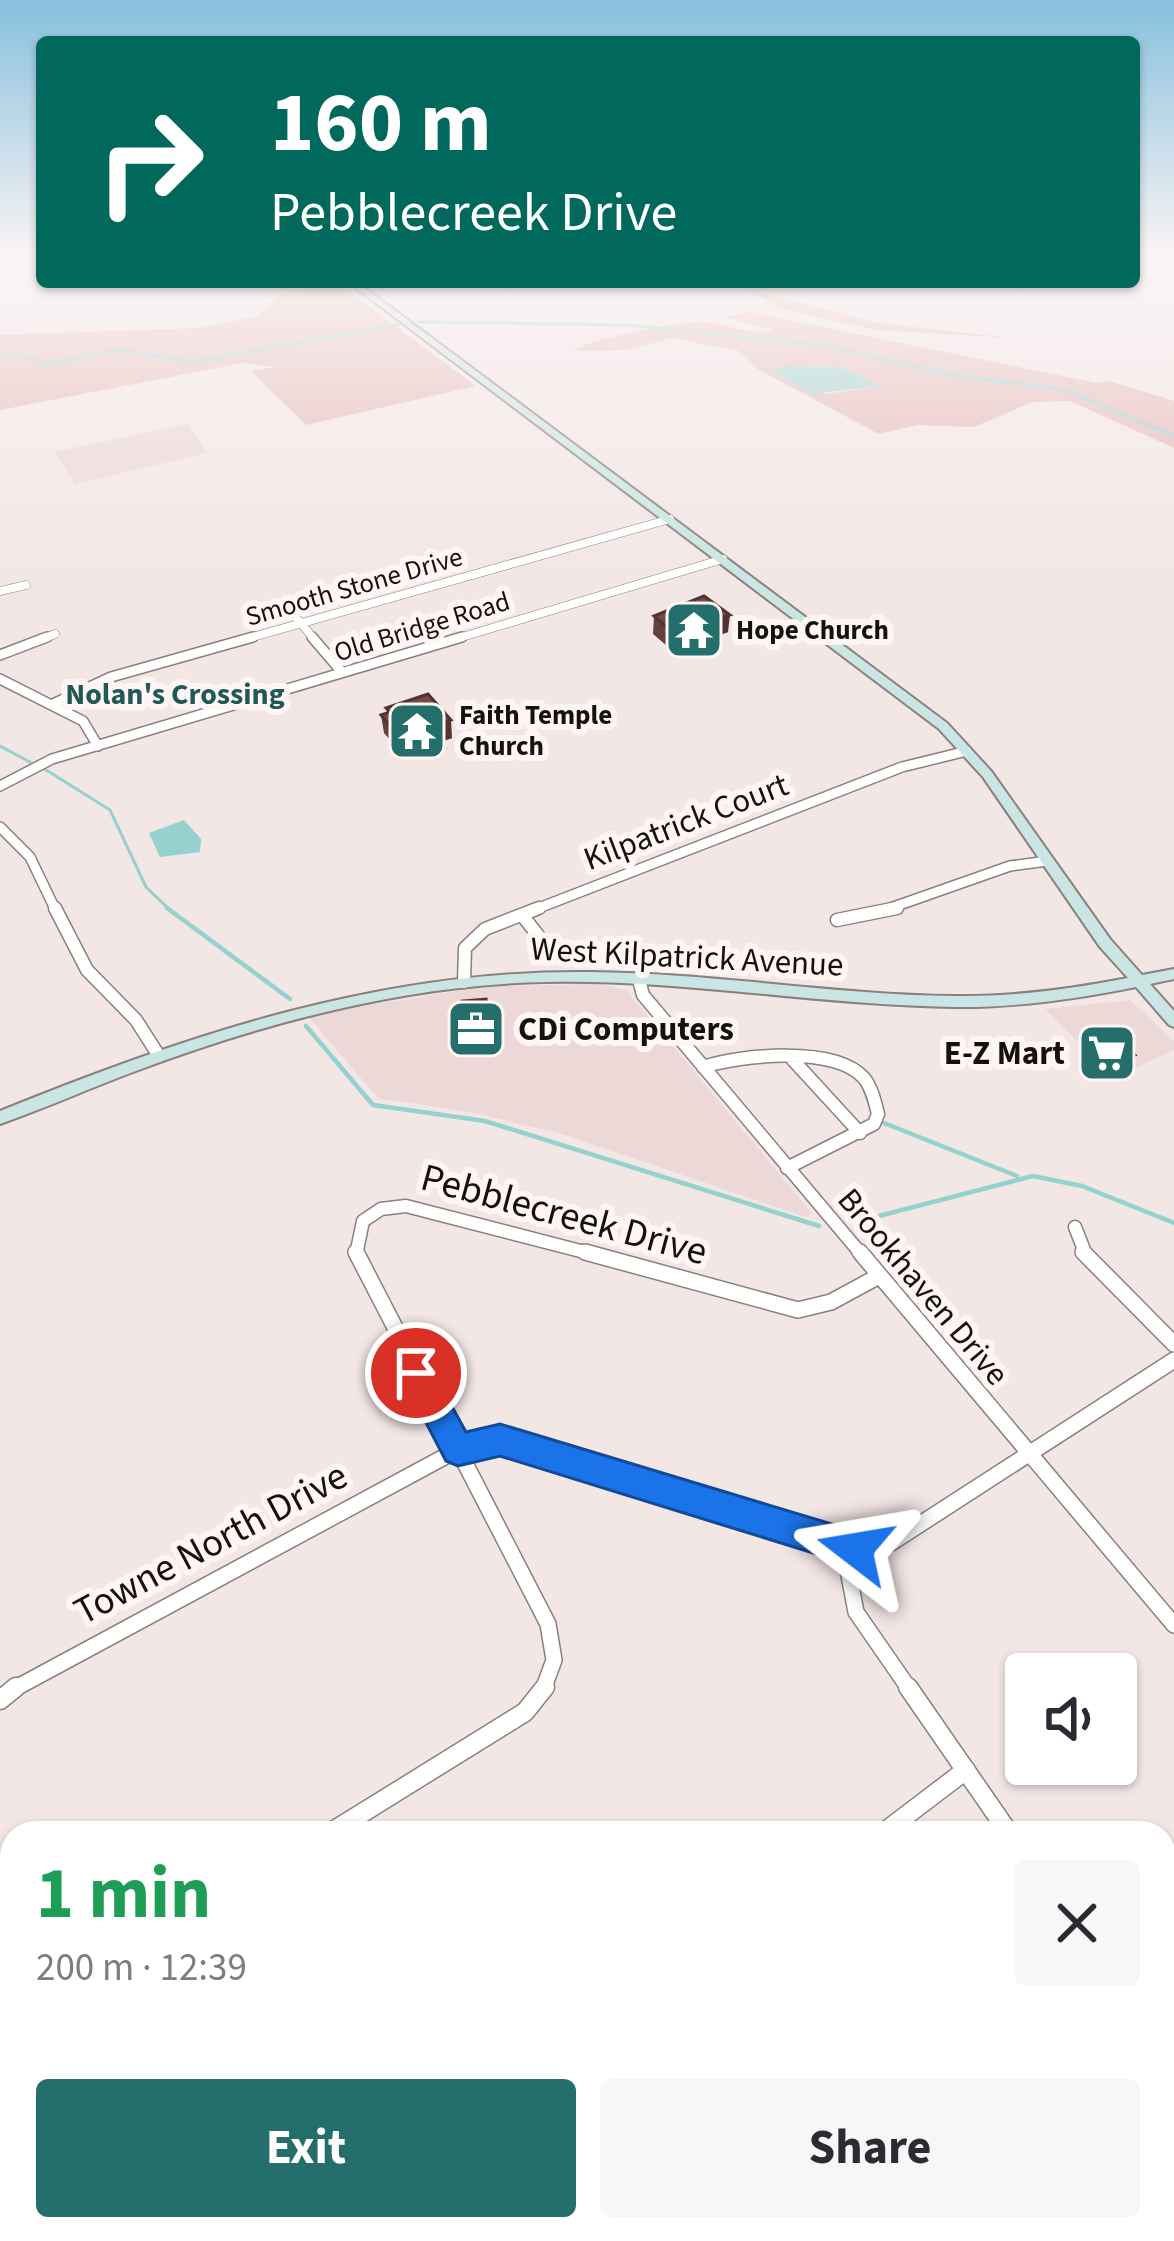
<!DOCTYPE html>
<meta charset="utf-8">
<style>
:root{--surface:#fff;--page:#f7f7f7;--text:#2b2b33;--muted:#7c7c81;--accent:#246f6c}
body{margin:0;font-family:"Source Sans 3",sans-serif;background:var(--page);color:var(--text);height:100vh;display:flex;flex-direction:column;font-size:45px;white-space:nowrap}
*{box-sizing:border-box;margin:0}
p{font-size:39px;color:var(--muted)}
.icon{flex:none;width:66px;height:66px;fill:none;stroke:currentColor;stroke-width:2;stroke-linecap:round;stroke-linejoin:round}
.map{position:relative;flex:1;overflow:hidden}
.sheet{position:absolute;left:0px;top:1821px;width:1176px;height:420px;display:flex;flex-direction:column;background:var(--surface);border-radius:36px 36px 0 0;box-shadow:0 3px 9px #0004}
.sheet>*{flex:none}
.banner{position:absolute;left:36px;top:36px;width:1104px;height:252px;border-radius:12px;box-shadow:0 3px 9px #0004;background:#00695c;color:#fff;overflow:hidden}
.buttons{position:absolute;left:1005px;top:1653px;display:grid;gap:24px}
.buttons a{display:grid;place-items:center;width:132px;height:132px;border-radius:12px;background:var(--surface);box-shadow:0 3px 9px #0004;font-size:60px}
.pin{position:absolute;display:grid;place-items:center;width:102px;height:102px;color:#fff;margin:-51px;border:6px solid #fff;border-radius:50%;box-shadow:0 3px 12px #0007}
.me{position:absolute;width:132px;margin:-66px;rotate:284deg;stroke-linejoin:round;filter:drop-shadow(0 0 9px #0008)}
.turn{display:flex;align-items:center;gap:42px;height:252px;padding:0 36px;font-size:54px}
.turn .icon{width:156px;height:156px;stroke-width:2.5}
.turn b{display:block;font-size:84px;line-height:102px}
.round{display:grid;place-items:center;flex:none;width:126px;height:126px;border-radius:12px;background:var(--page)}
.summary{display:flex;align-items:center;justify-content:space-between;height:204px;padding:0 36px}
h1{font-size:72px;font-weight:700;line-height:90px;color:#1e9e55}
.button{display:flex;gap:24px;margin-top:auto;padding:24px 36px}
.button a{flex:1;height:138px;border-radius:12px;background:var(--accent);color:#fff;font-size:48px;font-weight:700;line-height:138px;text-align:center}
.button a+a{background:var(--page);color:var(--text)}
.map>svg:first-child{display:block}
.built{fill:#ecd8d6}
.green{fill:#e4bab6;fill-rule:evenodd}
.water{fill:#95d1ce}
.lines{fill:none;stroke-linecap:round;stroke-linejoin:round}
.stream-far1{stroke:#95d1ce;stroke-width:3}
.stream{stroke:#95d1ce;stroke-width:4.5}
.minor-far4-casing{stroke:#8a807e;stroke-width:9}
.minor-far3-casing{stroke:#8a807e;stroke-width:12}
.minor-far2-casing{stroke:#8a807e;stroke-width:15}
.minor-far1-casing{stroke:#8a807e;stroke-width:18}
.minor-casing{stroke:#8a807e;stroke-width:21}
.secondary-casing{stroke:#8a807e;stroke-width:4}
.minor-far4{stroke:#fff;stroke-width:8}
.minor-far3{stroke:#fff;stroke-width:9}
.minor-far2{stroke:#fff;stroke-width:12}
.minor-far1{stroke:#fff;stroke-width:15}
.minor{stroke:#fff;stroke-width:18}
.secondary{fill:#c9e6e4;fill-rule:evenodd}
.wall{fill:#653f3b}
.shaded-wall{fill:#533330}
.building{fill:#764945;stroke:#533330;stroke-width:3}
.route{fill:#1a73e8;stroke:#114b97;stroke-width:3}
.labels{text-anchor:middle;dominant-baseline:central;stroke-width:12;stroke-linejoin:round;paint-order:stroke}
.far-street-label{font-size:27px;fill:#151110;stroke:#fff5f4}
.far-poi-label{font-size:27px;font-weight:bold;fill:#151110;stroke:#fff5f4;text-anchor:start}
.far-neighbourhood-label{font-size:30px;font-weight:bold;fill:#1e5957;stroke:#fff5f4}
.street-label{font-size:33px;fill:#151110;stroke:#fff5f4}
.poi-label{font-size:33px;font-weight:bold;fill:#151110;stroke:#fff5f4;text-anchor:start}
.near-street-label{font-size:39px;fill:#151110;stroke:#fff5f4}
</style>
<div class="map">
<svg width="1174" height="2241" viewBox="0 0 1174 2241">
<rect width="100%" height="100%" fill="#f3e7e6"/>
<path class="built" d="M188,424L207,453L75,484L54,452Z
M597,984L626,990L812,1213L806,1217L562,1134L475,1113L378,1098L307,1015L489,986Z
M1130,1000L1174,1041V1050L1114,1078L1045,1009Z"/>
<path class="green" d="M337,283L476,386L306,425L251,371L274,367L243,363L0,410V335L197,328L259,316L279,294Z
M748,289L876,323L1013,338L876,330L781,309Z
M750,312L1097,383L1110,381L1174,401V448L1070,401L1033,402L974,427L917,425L879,434L759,370L739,351L672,338L626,350L573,351C583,340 678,322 701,322C728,322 746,337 775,330L723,317ZM787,366L842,367L881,386L825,394Z"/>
<path class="water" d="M787,366L842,367L881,386L811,394L771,370Z
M184,820L201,839L200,852L160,857L149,833Z"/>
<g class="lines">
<path class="stream-far1" d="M418,322L628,325L821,345L953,375L1066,390L1174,436
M0,355L38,358V366L119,350L195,362L399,324
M0,746L30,762
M43,768L110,810L146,887L171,911"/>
<path class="stream" d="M167,908L290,999
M306,1026L373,1105L485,1121L819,1226
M884,1123L1017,1176
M852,1223L1033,1176L1082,1186L1174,1223"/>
<defs>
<path id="minor-far4" d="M0,591L26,585
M283,602L315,640
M40,640L55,634
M242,640L670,519
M452,640L723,559"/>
<path id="minor-far3" d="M312,637L342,672
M0,655L47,637
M0,679L83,721L98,746
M53,704L111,677L253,637
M0,786L52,759L462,637
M0,827L30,857L56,911
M531,911L902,767L967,751
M882,911L1010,866L1047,861"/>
<path id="minor-far2" d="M55,908L87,970L136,1020L159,1056
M522,915L548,948
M837,920L897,908
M639,980L643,995L862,1255
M464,982L465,948L485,929L539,908
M793,1060L860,1133
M703,1067C740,1055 835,1045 864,1078C872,1088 875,1102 878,1114L874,1124L787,1168
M1075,1227L1086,1255
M356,1255L363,1221L381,1209L406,1206L596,1255"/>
<path id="minor-far1" d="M356,1252L548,1624L554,1660L543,1690
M585,1252L798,1310L831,1302L879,1276
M860,1252L1174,1625
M1083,1252L1174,1344
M844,1549L856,1612L910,1690
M12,1690L472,1442L500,1440L844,1549L891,1543L1174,1360"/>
<path id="minor" d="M908,1687L1009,1833
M0,1700L16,1687
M330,1833L525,1712L545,1687
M883,1833L966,1770
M0,1876L12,1931
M1164,2057L1174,2072
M80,2229L82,2241
M481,2229L485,2241
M880,2229L887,2241"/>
<path id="secondary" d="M348,282H357L947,723L991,771L1110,939L1142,975L1174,969V979L1150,984L1174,1011V1027L1169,1025L1136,987C1076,999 1015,1008 954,1007C817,1005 682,979 545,982C405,985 266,1022 136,1071C90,1088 46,1108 0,1124V1111C189,1034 384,969 591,972C713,973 834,995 955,996C1013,997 1071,989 1128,978L1100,947L983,777L939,729Z"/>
</defs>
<use href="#minor-far4" class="minor-far4-casing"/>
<use href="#minor-far3" class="minor-far3-casing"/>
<use href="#minor-far2" class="minor-far2-casing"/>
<use href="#minor-far1" class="minor-far1-casing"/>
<use href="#minor" class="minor-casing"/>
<use href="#secondary" class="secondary-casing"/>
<use href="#minor-far4" class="minor-far4"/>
<use href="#minor-far3" class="minor-far3"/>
<use href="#minor-far2" class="minor-far2"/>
<use href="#minor-far1" class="minor-far1"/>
<use href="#minor" class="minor"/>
<use href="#secondary" class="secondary"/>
</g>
<path class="wall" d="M704,596L728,632L708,639L699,631L680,638L679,642L667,646L653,634L654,616Z
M386,708L452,738L410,752L400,740L392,742L384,733L381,715L387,713Z
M498,1021L500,1052L466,1055L464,1038L488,1022Z
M1090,1040L1130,1064L1112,1072L1086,1049Z"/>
<path class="shaded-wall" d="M700,614L699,631L680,638L679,642L667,646L668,628L677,622Z
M730,615L728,632L708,639L709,621Z
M451,720L452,738L410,752L408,734Z
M398,722L400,740L392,742L389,725Z
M1135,1055L1130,1064L1112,1072L1117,1064Z"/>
<path class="building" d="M704,596L730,615L709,621L700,614L677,622L681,624L668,628L654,616Z
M428,694L451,720L408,734L398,722L389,725L381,715L390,712L386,708Z
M486,999L487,1022L498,1021L499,1035L464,1038L462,1001Z
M1114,1033L1135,1055L1117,1064L1090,1040Z"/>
<linearGradient id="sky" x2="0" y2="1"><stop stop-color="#87c0de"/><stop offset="0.45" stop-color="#faf4f4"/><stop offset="1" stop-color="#faf4f4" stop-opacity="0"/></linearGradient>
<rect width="1174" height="569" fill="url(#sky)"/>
<path class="route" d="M416,1359L428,1363L466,1432L500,1424L855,1531L867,1536L873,1549L867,1561L855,1566L500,1456L458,1466L446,1461L400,1373L405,1363Z"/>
<defs>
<symbol id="temple-square" viewBox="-11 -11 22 22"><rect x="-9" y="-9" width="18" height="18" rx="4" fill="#246f6c" stroke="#fff5f4"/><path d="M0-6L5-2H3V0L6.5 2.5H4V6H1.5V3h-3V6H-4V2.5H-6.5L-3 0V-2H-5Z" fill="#fff"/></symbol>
<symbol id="office-square" viewBox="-11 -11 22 22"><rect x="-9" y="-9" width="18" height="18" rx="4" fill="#246f6c" stroke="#fff5f4"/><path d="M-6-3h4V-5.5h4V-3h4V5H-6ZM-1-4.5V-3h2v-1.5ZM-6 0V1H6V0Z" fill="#fff"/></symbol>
<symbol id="supermarket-square" viewBox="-11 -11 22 22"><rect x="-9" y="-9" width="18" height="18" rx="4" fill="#246f6c" stroke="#fff5f4"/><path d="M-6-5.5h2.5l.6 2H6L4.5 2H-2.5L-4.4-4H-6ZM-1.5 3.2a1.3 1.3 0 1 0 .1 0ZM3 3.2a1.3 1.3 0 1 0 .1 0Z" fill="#fff"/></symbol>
</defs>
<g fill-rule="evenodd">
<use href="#temple-square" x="661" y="597" width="66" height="66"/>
<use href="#temple-square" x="384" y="698" width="66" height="66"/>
<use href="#office-square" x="443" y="996" width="66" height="66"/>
<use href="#supermarket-square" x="1074" y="1020" width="66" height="66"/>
</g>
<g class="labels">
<g class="far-street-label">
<text transform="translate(354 587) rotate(-16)">Smooth Stone Drive</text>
<text transform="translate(422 627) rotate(-17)">Old Bridge Road</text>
</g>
<g class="far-poi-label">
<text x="736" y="630">Hope Church</text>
<text x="459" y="715">Faith Temple<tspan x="459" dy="31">Church</tspan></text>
</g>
<g class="far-neighbourhood-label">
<text x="175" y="694">Nolan's Crossing</text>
</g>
<g class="street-label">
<text transform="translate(686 822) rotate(-21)">Kilpatrick Court</text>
<text transform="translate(687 957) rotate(3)">West Kilpatrick Avenue</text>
<text transform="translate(923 1287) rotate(50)">Brookhaven Drive</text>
</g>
<g class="poi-label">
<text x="518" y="1029">CDi Computers</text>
<text x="1065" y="1053" text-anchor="end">E-Z Mart</text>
</g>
<g class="near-street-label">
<text transform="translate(564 1215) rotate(15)">Pebblecreek Drive</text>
<text transform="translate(211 1544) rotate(-28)">Towne North Drive</text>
</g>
</g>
</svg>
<div class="buttons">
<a><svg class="icon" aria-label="sound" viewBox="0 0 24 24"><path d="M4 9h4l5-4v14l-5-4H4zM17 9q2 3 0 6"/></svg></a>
</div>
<div class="pin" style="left:416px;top:1373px;background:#d93025"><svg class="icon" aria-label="arrive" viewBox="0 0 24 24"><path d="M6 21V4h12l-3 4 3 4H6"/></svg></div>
<svg class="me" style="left:855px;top:1549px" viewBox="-20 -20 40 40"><path d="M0-17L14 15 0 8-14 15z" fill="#1a73e8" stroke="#fff" stroke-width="4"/></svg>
<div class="banner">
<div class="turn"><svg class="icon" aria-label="right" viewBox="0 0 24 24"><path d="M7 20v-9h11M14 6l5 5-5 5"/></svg><div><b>160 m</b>Pebblecreek Drive</div></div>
</div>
<section class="sheet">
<div class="summary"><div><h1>1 min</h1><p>200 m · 12:39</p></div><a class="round"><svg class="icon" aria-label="close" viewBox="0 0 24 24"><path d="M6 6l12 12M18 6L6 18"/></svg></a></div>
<div class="button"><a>Exit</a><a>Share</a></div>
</section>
</div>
